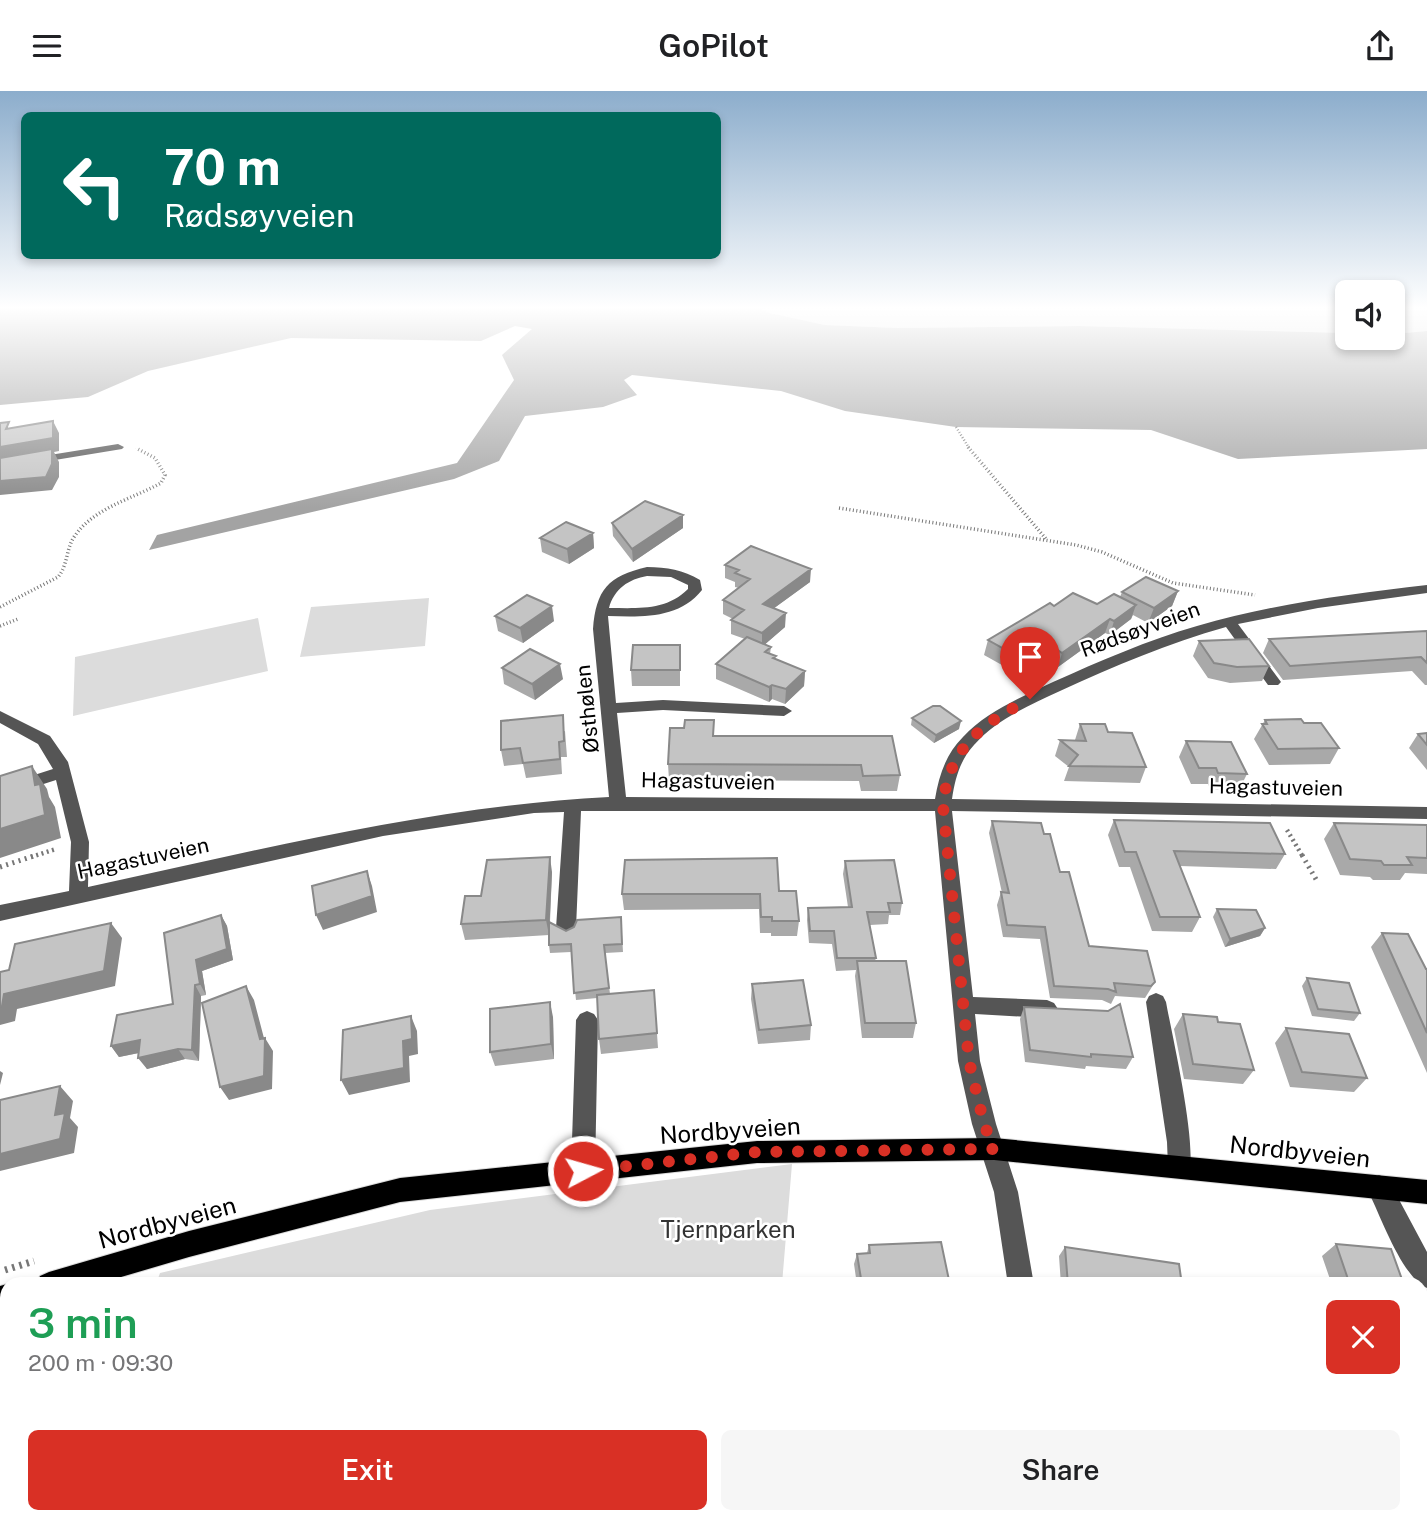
<!DOCTYPE html>
<meta charset="utf-8">
<style>
:root{--surface:#fff;--page:#f6f6f6;--text:#202124;--muted:#757577;--accent:#d93025}
body{margin:0;font-family:"Public Sans",sans-serif;background:var(--page);color:var(--text);height:100vh;display:flex;flex-direction:column;font-size:26px;white-space:nowrap}
*{box-sizing:border-box;margin:0}
p{font-size:23px;color:var(--muted)}
.icon{flex:none;width:38px;height:38px;fill:none;stroke:currentColor;stroke-width:2;stroke-linecap:round;stroke-linejoin:round}
.map{position:relative;flex:1;overflow:hidden}
.sheet{position:absolute;left:0px;top:1186px;width:1428px;height:247px;display:flex;flex-direction:column;background:var(--surface);border-radius:21px 21px 0 0;box-shadow:0 4px 10px #0003}
.sheet>*{flex:none}
.banner{position:absolute;left:21px;top:21px;width:700px;height:147px;border-radius:10px;box-shadow:0 4px 10px #0003;background:#00695c;color:#fff;overflow:hidden}
.fabs{position:absolute;left:1335px;top:189px;display:grid;gap:14px}
.fabs a{display:grid;place-items:center;width:70px;height:70px;border-radius:10px;background:var(--surface);box-shadow:0 4px 10px #0003;font-size:35px}
.pin{position:absolute;display:grid;place-items:center;width:60px;height:60px;color:#fff;margin:-72px -30px;border-radius:50% 50% 50% 0;rotate:-45deg;box-shadow:0 0 7px #0007}
.pin .icon{rotate:45deg}
.me{position:absolute;width:77px;margin:-38px;rotate:84deg;stroke-linejoin:round;filter:drop-shadow(0 0 5px #0008)}
.turn{display:flex;align-items:center;gap:24px;height:147px;padding:0 28px;font-size:32px}
.turn .icon{width:91px;height:91px;stroke-width:2.5}
.turn b{display:block;font-size:49px;line-height:60px}
.round{display:grid;place-items:center;flex:none;width:74px;height:74px;border-radius:10px;background:var(--page)}
.summary{display:flex;align-items:center;justify-content:space-between;height:119px;padding:0 28px}
h1{font-size:42px;font-weight:600;line-height:52px;color:#1e9e55}
.primary-button{display:flex;gap:14px;margin-top:auto;padding:14px 28px}
.primary-button a{flex:1;height:80px;border-radius:10px;background:var(--accent);color:#fff;font-size:28px;font-weight:600;line-height:80px;text-align:center}
.primary-button a+a{background:var(--page);color:var(--text)}
header{display:flex;justify-content:space-between;align-items:center;height:91px;padding:0 28px;background:var(--surface);font-size:32px;font-weight:600}
.map>svg:first-child{display:block}
.green{fill:#dcdcdc}
.water{fill:#a3a3a3}
.lines{fill:none;stroke-linecap:round;stroke-linejoin:round}
.major-casing{stroke:#dbdbdb;stroke-width:2}
.path-far4{stroke:#777;stroke-width:2.5;stroke-dasharray:1 2;stroke-linecap:butt}
.path-far3{stroke:#777;stroke-width:3.5;stroke-dasharray:1 2.5;stroke-linecap:butt}
.path-far2{stroke:#777;stroke-width:4.5;stroke-dasharray:2 3.5;stroke-linecap:butt}
.path-far1{stroke:#777;stroke-width:5;stroke-dasharray:2 4.5;stroke-linecap:butt}
.path{stroke:#777;stroke-width:7;stroke-dasharray:2.5 5;stroke-linecap:butt}
.minor{fill:#555;fill-rule:evenodd}
.major{fill:#000;fill-rule:evenodd}
.wall{fill:#a9a9a9}
.shaded-wall{fill:#898989}
.building{fill:#c4c4c4;stroke:#898989;stroke-width:2}
.route{stroke:#d93025;stroke-width:12;stroke-dasharray:0 21.6}
.labels{text-anchor:middle;dominant-baseline:central;stroke-width:5;stroke-linejoin:round;paint-order:stroke}
.street-label{font-size:21px;fill:#000;stroke:#fff}
.near-street-label{font-size:24px;fill:#000;stroke:#fff}
.near-park-label{font-size:24px;fill:#333;stroke:#fff}
</style>
<header><svg class="icon" aria-label="menu" viewBox="0 0 24 24"><path d="M4 6h16M4 12h16M4 18h16"/></svg>GoPilot<svg class="icon" aria-label="share" viewBox="0 0 24 24"><path d="M12 15V3M7 8l5-5 5 5M5 13v7h14v-7"/></svg></header>
<div class="map">
<svg width="1427" height="1433" viewBox="0 0 1427 1433">
<rect width="100%" height="100%" fill="#fff"/>
<path class="green" d="M757,216H1347L1348,242L1079,235L898,237L825,234L770,222Z
M1393,216H1427V240L1393,243Z
M429,507L425,555L300,566L311,516Z
M258,527L268,580L73,625L75,566Z
M792,1073L782,1193H156L160,1182L430,1119Z
M90,1426H1059V1433H88Z"/>
<path class="water" d="M0,216H757L770,222L825,234L898,237L1079,235L1347,242L1348,247H1393V243L1427,240V358L1238,368L1151,339L956,336L845,320L781,300L632,284L624,289L637,304L603,316L525,325L499,370L454,388L149,459L157,444L457,372L514,289L502,264L532,238L515,235L481,250L291,247L148,280L88,306L0,314Z"/>
<g class="lines">
<defs>
<path id="major" d="M994,1047L1427,1089V1113L994,1069L757,1072L400,1111L189,1166L94,1194H36L40,1185L49,1181L189,1140L400,1087L757,1050Z
M7,1193V1219L0,1221V1195Z"/>
</defs>
<use href="#major" class="major-casing"/>
<path class="path-far4" d="M956,336L969,357"/>
<path class="path-far3" d="M968,356L1047,449
M839,417L1076,454L1102,461L1173,492L1255,504
M0,516L58,486C68,474 66,458 74,446C93,417 132,408 161,392L165,384L155,367L136,357
M0,535L18,528"/>
<path class="path-far2" d="M1287,739L1303,766
M31,766L56,758"/>
<path class="path-far1" d="M1302,764L1317,790
M0,776L37,764"/>
<path class="path" d="M5,1179L34,1170
M425,1426L434,1433
M409,1433L414,1426"/>
<path class="minor" d="M118,353L124,356L122,358L0,378V372Z
M647,476C667,476 683,479 700,489L702,499C679,528 642,526 608,525L616,612L663,609L784,615L792,620L784,625L663,619L617,622L626,706L935,708C939,684 946,663 963,646C987,620 1022,606 1053,591C1100,570 1148,549 1197,535C1272,513 1350,503 1427,494V502L1318,517L1238,533L1281,591L1278,594H1268L1226,536C1169,552 1114,575 1060,600C1030,614 997,628 974,654C960,669 955,688 952,708L1427,716V728L952,720L973,906L1047,909L1054,912L1058,918L1054,924L1047,927L975,923L980,970L996,1033L1018,1101L1034,1194H1008L994,1101L972,1033L958,970L935,720H581L576,837L573,842L566,845L559,842L556,837L564,721L534,722L383,745L0,830V814L69,800L71,751L56,689L0,707V695L53,678L38,653L0,632V620L50,645L68,671L89,751L88,796C260,759 432,715 609,706L593,538C596,499 608,485 647,476ZM647,485L671,486L688,494V498C666,520 638,517 609,517C614,498 629,488 647,485Z
M1156,902L1163,905L1166,911C1172,944 1199,1060 1188,1084L1180,1087L1172,1084L1168,1076L1167,1051L1146,911L1149,905Z
M587,920L594,923L598,929L595,1080L591,1088L583,1091L575,1088L571,1080L576,929L580,923Z
M1379,1084L1388,1088L1427,1161V1197C1403,1187 1382,1129 1370,1104L1367,1096L1370,1088Z
M1044,1426H1074L1075,1433H1045Z"/>
<use href="#major" class="major"/>
</g>
<path class="wall" d="M683,424V437L633,471L613,445L612,432Z
M593,442L594,457L569,473L542,461L540,447Z
M725,474L810,491L774,517L785,536L765,553L771,556L770,563L776,565L775,568L805,580L804,595L785,613L772,608L769,611L716,588V573L745,548L731,543V529L733,528L723,523V509L739,497L735,496V491L725,487Z
M1178,500L1172,515L1148,532L1133,524L1131,528L1110,544L1105,542L1058,576L1044,566L1018,583L984,564L988,549L1054,515L1097,513L1120,506L1122,501Z
M495,525L554,530L523,552L498,540Z
M1427,540V594H1425L1412,580L1283,589L1263,562L1269,548Z
M1199,550L1269,575L1262,590L1230,592L1208,587L1193,565Z
M680,554V595H632L631,579Z
M502,577L563,588L535,609L504,593Z
M912,627L959,638L934,652L911,634Z
M1265,629L1304,632L1339,657L1330,673L1269,674L1254,648Z
M1080,633L1108,641L1146,676L1140,692L1064,690L1069,676L1055,665L1060,649H1075Z
M565,640L567,666H561L562,683L526,687L523,673L504,675L501,659Z
M1427,642V679L1409,657L1418,643Z
M714,645H892L900,684L897,700H861L859,690L669,689L668,673Z
M1186,650L1247,683L1239,699L1210,698L1208,693H1191L1179,666Z
M1114,729L1285,763L1276,778L1180,775L1200,826L1192,841L1152,840L1130,776H1119L1108,744Z
M992,730L1044,743L1089,855L1155,891L1145,907L1115,905L1111,913L1102,909L1050,907L1040,848L1003,846L997,814L1001,801L1002,802L989,742Z
M1334,732L1427,734V783L1405,782L1400,789H1373L1370,786L1340,784L1324,748Z
M845,770L902,812L900,824H889L888,833L870,834L876,867L875,870L916,932L913,947H862L855,885L856,879L836,880L832,853L809,852L807,829L808,817L848,816L843,783Z
M552,781L550,831L566,840L621,826L623,861L605,862L610,903L654,899L658,957L601,963L599,948L597,907L576,909L571,861L550,862L549,854V844L465,849L461,833L481,805Z
M779,800L799,830L797,845H771V842H760L759,818L624,819L622,803Z
M1217,818L1265,837L1260,845L1225,856L1213,826Z
M221,824L227,835L233,869L202,880L206,904L201,905L199,970L185,968L147,978L139,962L119,966L111,955L173,913Z
M1382,842L1427,878V982L1371,856Z
M1307,887L1360,922L1354,930L1312,925L1302,895Z
M752,893L811,934L810,949L758,953L751,908Z
M1024,916L1133,966L1126,978L1086,975L1085,978L1025,971L1020,928Z
M1183,923L1218,931L1254,979L1243,993L1184,988L1174,938Z
M553,926L554,968L495,975L490,961Z
M1286,937L1367,987L1354,1001L1290,996L1275,952Z
M1336,1153L1404,1194H1332L1322,1165Z
M869,1154L950,1194H857L854,1173L857,1163L867,1162Z
M1065,1156L1182,1194H1061L1059,1165Z
M1115,1426H1155L1156,1433H1116Z
M1389,1426H1421L1427,1433H1392Z"/>
<path class="shaded-wall" d="M53,330L59,342V360L54,361L59,371V386L52,399L0,404V356Z
M683,424V437L633,471L632,458Z
M593,442L594,457L569,473L567,458Z
M811,478L810,491L762,526L763,513Z
M1178,500L1172,515L1148,532L1154,517Z
M1136,514L1131,528L1110,544L1114,530Z
M552,515L554,530L523,552L520,537Z
M786,522L785,536L762,556V542Z
M1110,528L1105,542L1058,576L1062,562Z
M1048,552L1044,566L1018,583L1022,568Z
M560,573L563,588L535,609L532,593Z
M805,580L804,595L785,613L786,598Z
M772,594V608L769,611V596Z
M961,630L959,638L934,652L936,644Z
M32,675L47,698L49,706L55,716L61,747L0,767V738L35,694Z
M550,766L552,781L549,844L546,829Z
M367,780L372,795L377,821L323,839L316,824Z
M221,824L227,835L233,869L202,880L206,904L200,893L196,869Z
M111,832L122,847L115,895L17,918L15,930L0,934V916L4,903Z
M1265,837L1260,845L1225,856L1230,848Z
M195,894L201,905L199,970L192,959Z
M246,895L254,909L265,951V947L273,960L272,998L229,1009L220,996L260,948Z
M550,911L553,926L554,968L551,953Z
M411,925L417,940L418,963L409,965L410,991L349,1004L341,989Z
M140,949L148,960L119,966L111,955Z
M178,958L185,968L147,978L138,967Z
M0,980L3,982L0,994Z
M60,995L73,1010L70,1027L78,1036L74,1062L0,1080V1063L55,1024Z
M7,1361V1374L0,1376V1364Z"/>
<path class="building" d="M53,330V347L0,356V332L9,331L6,338Z
M52,358V373L46,386L0,390V367Z
M645,410L683,424L632,458L612,432Z
M566,431L593,442L567,458L540,447Z
M751,455L811,478L763,513L786,522L762,542L731,529L744,519L723,509L750,488L735,482L739,479L725,474Z
M1146,486L1178,500L1154,517L1122,501Z
M1073,502L1097,513L1114,503L1136,514L1114,530L1110,528L1062,562L1048,552L1022,568L988,549L1050,512L1054,515Z
M527,504L552,515L520,537L495,525Z
M1427,540V572L1421,566L1290,575L1269,548Z
M747,546L771,556L765,561L776,565L773,567L805,580L786,598L772,594L769,596L716,573Z
M1249,548L1269,575L1237,576L1214,572L1199,550Z
M633,554H680V579H631Z
M530,558L560,573L532,593L502,577Z
M933,615H940L961,630L936,644L912,627Z
M563,624L564,650L559,651L560,668L523,672L520,657L501,659V630Z
M1301,628L1304,632H1321L1339,657L1278,658L1262,633H1267L1265,629Z
M685,629H714L713,645H892L900,684L863,685L861,674L668,673L670,637H684Z
M1080,633H1105L1108,641L1132,642L1146,676L1069,675L1078,664L1060,649L1086,650Z
M1427,642V654L1418,643Z
M1186,650L1231,651L1247,683L1218,682L1216,677H1199Z
M32,675L35,694L40,693L45,724L0,738V685Z
M1114,729L1270,732L1285,763L1174,760L1200,826H1160L1136,761H1125Z
M992,730L1041,732L1044,743H1050L1060,781H1069L1089,855L1147,860L1155,891L1151,895L1114,892L1116,901L1108,898L1054,895L1045,836L1007,834L1001,801L1009,802Z
M1334,732L1427,734V767L1407,766L1412,774H1384L1381,770L1350,768Z
M550,766L546,829L461,833L465,805H481L487,769Z
M777,767L779,800H796L799,830H772V826H761L760,803H622L625,769Z
M894,769L902,812H888L890,821H867L876,867H837L834,840H810L808,817L852,816L845,770Z
M367,780L372,805L316,824L312,795Z
M1217,818L1256,819L1265,837L1230,848Z
M221,824L227,858L196,869L200,893L195,894L192,959L178,958L138,967L140,949L111,955L117,924L173,913L164,842Z
M621,826L622,853L604,854L609,897L574,902L571,853L549,854V831L566,840L574,836L577,829Z
M111,832L104,880L4,903L2,915L0,916V881L9,879L15,853Z
M1382,842L1408,843L1426,878H1427V942Z
M857,870H906L916,932H865Z
M1307,887L1349,892L1360,922L1318,918Z
M803,889L811,934L759,939L752,893Z
M246,895L260,948L265,947L264,985L220,996L202,912Z
M654,899L657,942L599,948L597,904Z
M550,911L551,953L490,961V918Z
M1120,913L1133,966L1091,963V966L1030,959L1024,916L1108,920Z
M1183,923L1217,926L1218,931L1240,933L1254,979L1193,973Z
M411,925L412,948L403,950L404,977L341,989L343,939Z
M1286,937L1349,943L1367,987L1302,981Z
M60,995L55,1024L65,1022L60,1048L0,1063V1009Z
M941,1151L950,1194H862L857,1163L870,1162L869,1154Z
M1336,1153L1391,1158L1404,1194H1350Z
M1065,1156L1179,1173L1182,1194H1068Z
M7,1288V1361L0,1364V1290Z
M1421,1346H1427V1433H1409L1406,1426H1421Z
M1128,1426H1155L1156,1433H1129Z"/>
<linearGradient id="sky" x2="0" y2="1"><stop stop-color="#8cadcc"/><stop offset="0.52" stop-color="#fff"/><stop offset="1" stop-color="#fff" stop-opacity="0"/></linearGradient>
<rect width="1427" height="417" fill="url(#sky)"/>
<g class="lines">
<path class="route" d="M583,1080L757,1061L994,1058L984,1033L969,970L943,715C948,658 981,633 1030,608"/>
</g>
<g class="labels">
<g class="street-label">
<text transform="translate(1140 538) rotate(-20)">Rødsøyveien</text>
<text transform="translate(587 618) rotate(-96)">Østhølen</text>
<text transform="translate(708 690) rotate(1)">Hagastuveien</text>
<text transform="translate(1276 696) rotate(1)">Hagastuveien</text>
<text transform="translate(143 767) rotate(-12)">Hagastuveien</text>
</g>
<g class="near-street-label">
<text transform="translate(730 1039) rotate(-4)">Nordbyveien</text>
<text transform="translate(1300 1060) rotate(6)">Nordbyveien</text>
<text transform="translate(167 1131) rotate(-15)">Nordbyveien</text>
</g>
<g class="near-park-label">
<text x="728" y="1138">Tjernparken</text>
</g>
</g>
</svg>
<div class="fabs">
<a><svg class="icon" aria-label="sound" viewBox="0 0 24 24"><path d="M4 9h4l5-4v14l-5-4H4zM17 9q2 3 0 6"/></svg></a>
</div>
<div class="pin" style="left:1030px;top:608px;background:#d93025"><svg class="icon" aria-label="arrive" viewBox="0 0 24 24"><path d="M6 21V4h12l-3 4 3 4H6"/></svg></div>
<svg class="me" style="left:583px;top:1080px" viewBox="-20 -20 40 40"><circle r="17" fill="#d93025" stroke="#fff" stroke-width="3"/><path d="M0-11L8 9 0 5-8 9z" fill="#fff"/></svg>
<div class="banner">
<div class="turn"><svg class="icon" aria-label="left" viewBox="0 0 24 24"><path d="M17 20v-9H6M10 6l-5 5 5 5"/></svg><div><b>70 m</b>Rødsøyveien</div></div>
</div>
<section class="sheet">
<div class="summary"><div><h1>3 min</h1><p>200 m · 09:30</p></div><a class="round" style="background:#d93025;color:#fff"><svg class="icon" aria-label="close" viewBox="0 0 24 24"><path d="M6 6l12 12M18 6L6 18"/></svg></a></div>
<div class="primary-button"><a>Exit</a><a>Share</a></div>
</section>
</div>
